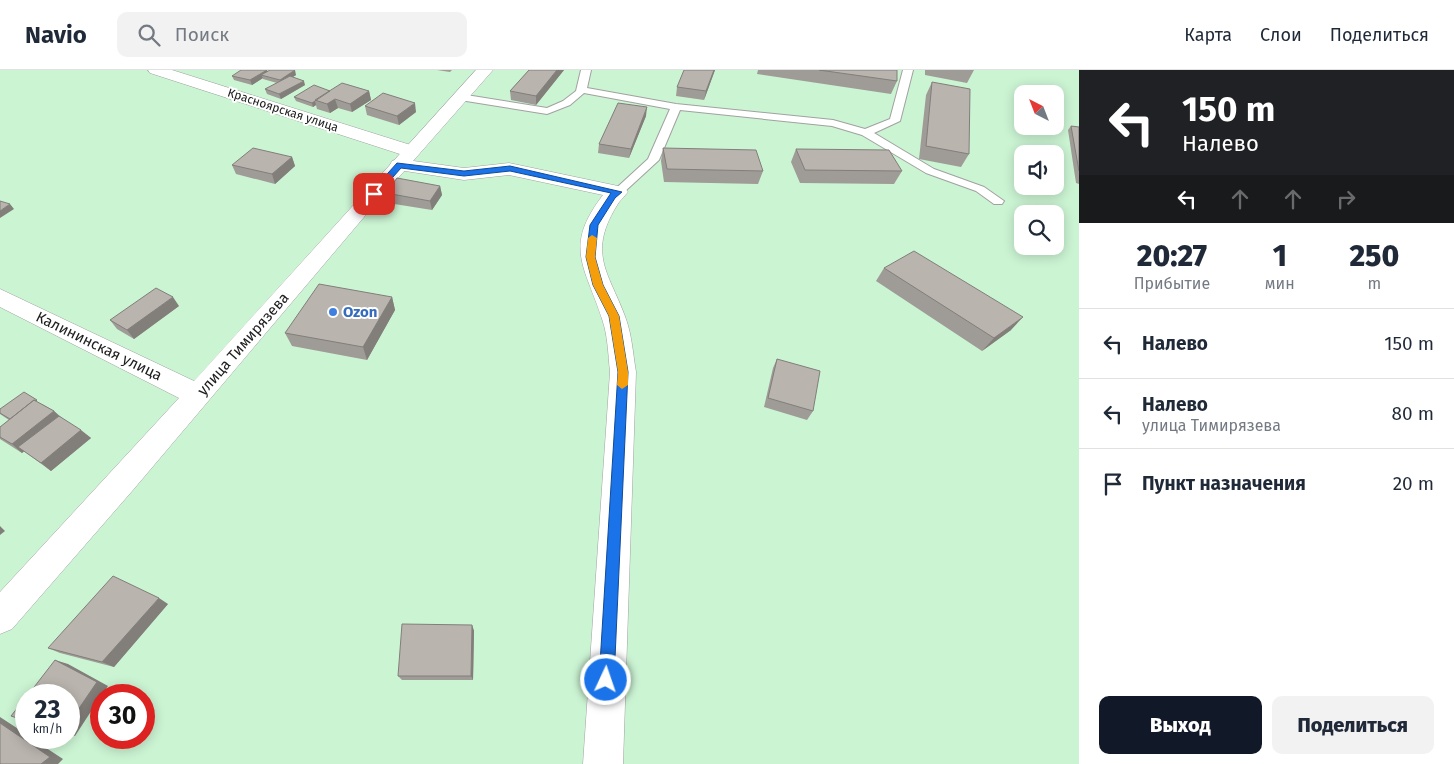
<!DOCTYPE html>
<html lang="ru">
<meta charset="utf-8">
<style>
:root{--surface:#fff;--page:#f2f2f3;--text:#1f2937;--muted:#747a83;--line:#e0e1e3;--accent:#111827}
body{margin:0;font-family:"Fira Sans",sans-serif;background:var(--page);color:var(--text);height:100vh;display:flex;flex-direction:column;font-size:19px;white-space:nowrap}
*{box-sizing:border-box;margin:0}
p{font-size:16px;color:var(--muted)}
.icon{flex:none;width:28px;height:28px;fill:none;stroke:currentColor;stroke-width:2;stroke-linecap:round;stroke-linejoin:round}
.map{position:relative;flex:1;overflow:hidden}
.drawer{display:flex;flex-direction:column;background:var(--surface);width:375px}
.drawer>*{flex:none}
.guide{background:#202124;color:#fff;overflow:hidden}
.needle{width:32px;rotate:318deg}
.fabs{position:absolute;left:1014px;top:15px;display:grid;gap:10px}
.fabs a{display:grid;place-items:center;width:50px;height:50px;border-radius:10px;background:var(--surface);box-shadow:0 2px 12px #0003;font-size:25px}
.speed{position:absolute;left:15px;top:614px;display:flex;gap:10px;font-size:25px;font-weight:700;text-align:center}
.speed>*{display:grid;place-content:center;width:65px;height:65px;border-radius:50%;background:var(--surface);box-shadow:0 2px 12px #0003;line-height:1}
.speed small{font-size:12px;font-weight:400}
.speed .limit{border:8px solid #d22;background:#fff;color:#111}
.pin{position:absolute;display:grid;place-items:center;width:42px;height:42px;color:#fff;margin:-21px;border-radius:10px;box-shadow:0 2px 8px #0006}
.me{position:absolute;width:55px;margin:-28px;rotate:3deg;stroke-linejoin:round;filter:drop-shadow(0 0 4px #0008)}
.turn{display:flex;align-items:center;gap:18px;height:105px;padding:0 20px;font-size:22px}
.turn .icon{width:65px;height:65px;stroke-width:2.5}
.turn b{display:block;font-size:35px;line-height:42px}
.lanes{display:flex;align-items:center;height:48px;padding:0 20px;background:#0003;justify-content:center;gap:25px;direction:ltr}
.lanes .off{opacity:.35}
.eta{display:flex;justify-content:space-evenly;align-items:center;height:85px;text-align:center}
.eta b{font-size:30px;font-weight:800;line-height:35px}
.cta{display:flex;gap:10px;margin-top:auto;padding:10px 20px}
.cta a{flex:1;height:58px;border-radius:10px;background:var(--accent);color:#fff;font-size:20px;font-weight:800;line-height:58px;text-align:center}
.cta a+a{background:var(--page);color:var(--text)}
ul{padding:0;list-style:none}
li{display:flex;align-items:center;gap:15px;height:70px;padding:0 20px;border-top:1px solid var(--line)}
li div{flex:1}
li b{display:block;font-size:19px}
li em{font-style:normal}
header{display:flex;align-items:center;gap:30px;box-sizing:border-box;height:70px;padding:0 25px;background:var(--surface);border-bottom:1px solid var(--line)}
header strong{font-size:24px}
nav{display:flex;gap:28px;margin-inline-start:auto;font-size:18px}
.search{width:350px;height:45px;background:var(--page);display:flex;align-items:center;gap:12px;box-sizing:border-box;padding:0 18px;border-radius:10px;color:var(--muted);font-size:19px}
main{display:flex;flex:1;min-height:0}
.map>svg:first-child{display:block}
.park{fill:#cbf4d3;fill-rule:evenodd}
.lines{fill:none;stroke-linecap:round;stroke-linejoin:round}
.service-casing{stroke:#a1a1a1;stroke-width:2}
.minor-casing{stroke:#a1a1a1;stroke-width:1}
.tertiary-casing{stroke:#a1a1a1;stroke-width:1}
.service{fill:#fff;fill-rule:evenodd}
.minor{fill:#fff;fill-rule:evenodd}
.tertiary{fill:#fff;fill-rule:evenodd}
.wall{fill:#9f9b96}
.shaded-wall{fill:#827e7a}
.building{fill:#b9b4ae;stroke:#827e7a}
.route{fill:#1a73e8;stroke:#114b97}
.slow{fill:#f59e0b}
.shop-dot{fill:#3f7fe0;stroke:#fff;stroke-width:2}
.labels{text-anchor:middle;dominant-baseline:central;stroke-width:4;stroke-linejoin:round;paint-order:stroke}
.far-street-label{font-size:12px;fill:#202020;stroke:#fff}
.shop-label{font-size:15px;font-weight:bold;fill:#366cbe;stroke:#fff;text-anchor:start}
.street-label{font-size:15px;fill:#202020;stroke:#fff}
</style>
<header>
<strong>Navio</strong>
<div class="search"><svg class="icon" aria-label="search" viewBox="0 0 24 24"><circle cx="10" cy="10" r="6"/><path d="M15 15l6 6"/></svg>Поиск</div>
<nav><a>Карта</a><a>Слои</a><a>Поделиться</a></nav>
</header>
<main>
<div class="map">
<svg width="1079" height="694" viewBox="0 0 1079 694">
<rect width="100%" height="100%" fill="#f0eee8"/>
<path class="park" d="M0,0H1079V694H0ZM1022,24H1055V56H1022ZM1022,84H1055V116H1022ZM1022,144H1055V176H1022ZM26,625H69V668H26ZM101,625H144V668H101Z"/>
<g class="lines">
<defs>
<path id="service" d="M581,0H591L587,18L676,34L833,50L865,59L890,49L903,0H913L900,51L874,63L934,99L984,117L1004,131L1002,134H994L976,121L926,103L862,65L832,56L680,40L659,90L622,124L618,126L612,122L648,89L670,39L584,23L570,35L547,44L460,30L455,27L460,24L547,38L563,31L576,21Z"/>
<path id="minor" d="M148,0H172L417,77L419,81L417,85L410,87L403,85L150,3Z
M399,89L464,98L509,93L618,116L625,118L628,122C624,127 619,131 616,137C587,185 610,204 626,249C632,266 633,284 636,302L623,694H583L610,302C608,284 608,266 602,249C585,196 563,177 603,125L509,105L464,110L392,99L390,95L392,91Z"/>
<path id="tertiary" d="M476,0H493L370,140L133,420L12,559L0,564V522L179,328L0,237V219L194,311Z"/>
</defs>
<use href="#service" class="service-casing"/>
<use href="#minor" class="minor-casing"/>
<use href="#tertiary" class="tertiary-casing"/>
<use href="#service" class="service"/>
<use href="#minor" class="minor"/>
<use href="#tertiary" class="tertiary"/>
</g>
<path class="wall" d="M437,0H452L450,2Z
M529,0H564L536,35L511,30L510,21Z
M715,0L704,30L676,26L677,17Z
M758,0H897V11L891,24L757,4Z
M925,0H974L967,13L925,5Z
M268,1L296,5L293,7L305,15L281,29L267,24L265,19L277,13L263,9V8L252,15L234,10L232,6Z
M932,12L969,84L961,97L919,89L926,25Z
M330,21H369L371,30L352,42L338,38L330,43L317,39L316,35L313,37L296,31L294,27Z
M365,36L416,42L399,55L367,45Z
M646,46L629,88L598,83L599,74Z
M1071,56L1079,57V114L1076,113L1068,60Z
M663,78L763,101L758,114L664,112L661,91Z
M796,79L902,101L894,114L800,113L791,92Z
M292,87L295,96L275,114L236,104L232,95Z
M440,116L442,125L432,140L388,133L386,123Z
M884,198L1011,260L982,281L876,211Z
M392,227L395,240L367,290L292,276L285,263Z
M179,236L134,269L117,259L110,250Z
M777,289L813,341L807,350L764,337L773,298Z
M42,334L54,341L60,347L91,368L51,401L24,381L22,383L0,369V357L9,350L0,344V339Z
M168,534L114,597L60,583L48,578Z
M472,555L474,561L473,610H402L398,606Z"/>
<path class="shaded-wall" d="M267,0L269,4L261,5L263,8L252,15L250,10Z
M295,0L296,5L281,14L280,10Z
M557,0H564L536,35V26Z
M714,0H715L704,30L706,21Z
M304,11L305,15L281,29L279,24Z
M369,21L371,30L352,42L350,34Z
M335,29L338,38L330,43L327,34Z
M315,31L316,35L313,37L312,33Z
M415,33L416,42L399,55L397,46Z
M647,37L646,46L629,88L631,79Z
M292,87L295,96L275,114L272,104Z
M440,116L442,125L432,140L430,131Z
M10,134L14,139L0,148V141Z
M173,227L179,236L134,269L127,260Z
M392,227L395,240L367,290L363,277Z
M1023,247L1011,260L982,281L994,268Z
M54,341L63,349L22,383L12,374Z
M81,360L91,368L51,401L41,393Z
M0,456L5,461L0,465Z
M159,528L168,534L114,597L102,592Z
M472,555L474,561L473,610L471,606Z
M55,590L68,594L108,616L102,625H101V626L75,666L69,664V653Z
M0,647L26,664V668H31L63,689L58,694H41L0,653Z"/>
<path class="building" d="M241,0H267L250,10L232,6Z
M270,0H295L280,10L261,5Z
M529,0H557L536,26L510,21Z
M684,0H714L706,21L677,17Z
M819,0H897V11Z
M290,6L304,11L279,24L265,19Z
M932,12L970,19L969,84L926,76Z
M342,13L369,21L350,34L335,29L327,34L315,30Z
M314,15L330,21L312,33L294,27Z
M383,23L415,33L397,46L365,36Z
M618,33L647,37L631,79L599,74Z
M1071,56L1079,57V101Z
M253,78L292,87L272,104L232,95Z
M663,78L756,80L763,101L667,99Z
M796,79L889,80L902,101L805,100Z
M397,108L440,116L430,131L386,123Z
M0,131L10,134L0,141Z
M914,181L1023,247L994,268L884,198Z
M319,214L392,227L363,277L285,263Z
M156,218L173,227L127,260L110,250Z
M777,289L820,301L813,341L768,328Z
M24,322L37,330L36,331L34,330L10,349L0,343V339Z
M34,330L54,341L12,374L0,367V357Z
M59,346L81,360L41,393L18,377Z
M113,506L159,528L102,592L48,578Z
M402,554L472,555L471,606H398Z
M55,590L97,612L69,653V625H28Z
M26,627V651L11,646Z
M0,653L50,687L41,694H0Z"/>
<path class="route" d="M397,93L464,101L510,96L622,122L615,128L598,155L595,187L603,215L619,246L628,302L614,610L612,615L606,617L601,615L599,610L618,302L609,246L593,215L586,187L590,155L611,123L510,101L464,106L401,98L377,125H371V122Z"/>
<path class="slow" d="M592,165L597,168L595,187L603,215L619,246L628,302V315L622,319L617,315L618,302L609,246L593,215L586,187L588,168Z"/>
<circle class="shop-dot" cx="333" cy="242" r="5"/>
<g class="labels">
<g class="far-street-label">
<text transform="translate(283 40) rotate(18)">Красноярская улица</text>
</g>
<g class="shop-label">
<text x="343" y="242">Ozon</text>
</g>
<g class="street-label">
<text transform="translate(243 274) rotate(-49)">улица Тимирязева</text>
<text transform="translate(99 276) rotate(26)">Калининская улица</text>
</g>
</g>
</svg>
<div class="fabs">
<a><svg class="needle" viewBox="-14 -14 28 28"><path d="M0-13l5 13h-10z" fill="#e53935"/><path d="M0 13l5-13h-10z" fill="#747a83"/></svg></a>
<a><svg class="icon" aria-label="sound" viewBox="0 0 24 24"><path d="M4 9h4l5-4v14l-5-4H4zM17 9q2 3 0 6"/></svg></a>
<a><svg class="icon" aria-label="search" viewBox="0 0 24 24"><circle cx="10" cy="10" r="6"/><path d="M15 15l6 6"/></svg></a>
</div>
<div class="speed"><div>23<small>km/h</small></div><div class="limit">30</div></div>
<div class="pin" style="left:374px;top:124px;background:#d93025"><svg class="icon" aria-label="arrive" viewBox="0 0 24 24"><path d="M6 21V4h12l-3 4 3 4H6"/></svg></div>
<svg class="me" style="left:606px;top:610px" viewBox="-20 -20 40 40"><circle r="17" fill="#1a73e8" stroke="#fff" stroke-width="3"/><path d="M0-11L8 9 0 5-8 9z" fill="#fff"/></svg>
</div>
<section class="drawer">
<div class="guide">
<div class="turn"><svg class="icon" aria-label="left" viewBox="0 0 24 24"><path d="M17 20v-9H6M10 6l-5 5 5 5"/></svg><div><b>150 m</b>Налево</div></div>
<div class="lanes"><svg class="icon" aria-label="left" viewBox="0 0 24 24"><path d="M17 20v-9H6M10 6l-5 5 5 5"/></svg><svg class="icon off" aria-label="ahead" viewBox="0 0 24 24"><path d="M12 20V5M6 11l6-6 6 6"/></svg><svg class="icon off" aria-label="ahead" viewBox="0 0 24 24"><path d="M12 20V5M6 11l6-6 6 6"/></svg><svg class="icon off" aria-label="right" viewBox="0 0 24 24"><path d="M7 20v-9h11M14 6l5 5-5 5"/></svg></div>
</div>
<div class="eta">
<div><b>20:27</b><p>Прибытие</p></div>
<div><b>1</b><p>мин</p></div>
<div><b>250</b><p>m</p></div>
</div>
<ul>
<li><svg class="icon" aria-label="left" viewBox="0 0 24 24"><path d="M17 20v-9H6M10 6l-5 5 5 5"/></svg><div><b>Налево</b></div><em>150 m</em></li>
<li><svg class="icon" aria-label="left" viewBox="0 0 24 24"><path d="M17 20v-9H6M10 6l-5 5 5 5"/></svg><div><b>Налево</b><p>улица Тимирязева</p></div><em>80 m</em></li>
<li><svg class="icon" aria-label="arrive" viewBox="0 0 24 24"><path d="M6 21V4h12l-3 4 3 4H6"/></svg><div><b>Пункт назначения</b></div><em>20 m</em></li>
</ul>
<div class="cta"><a>Выход</a><a>Поделиться</a></div>
</section>
</main>
